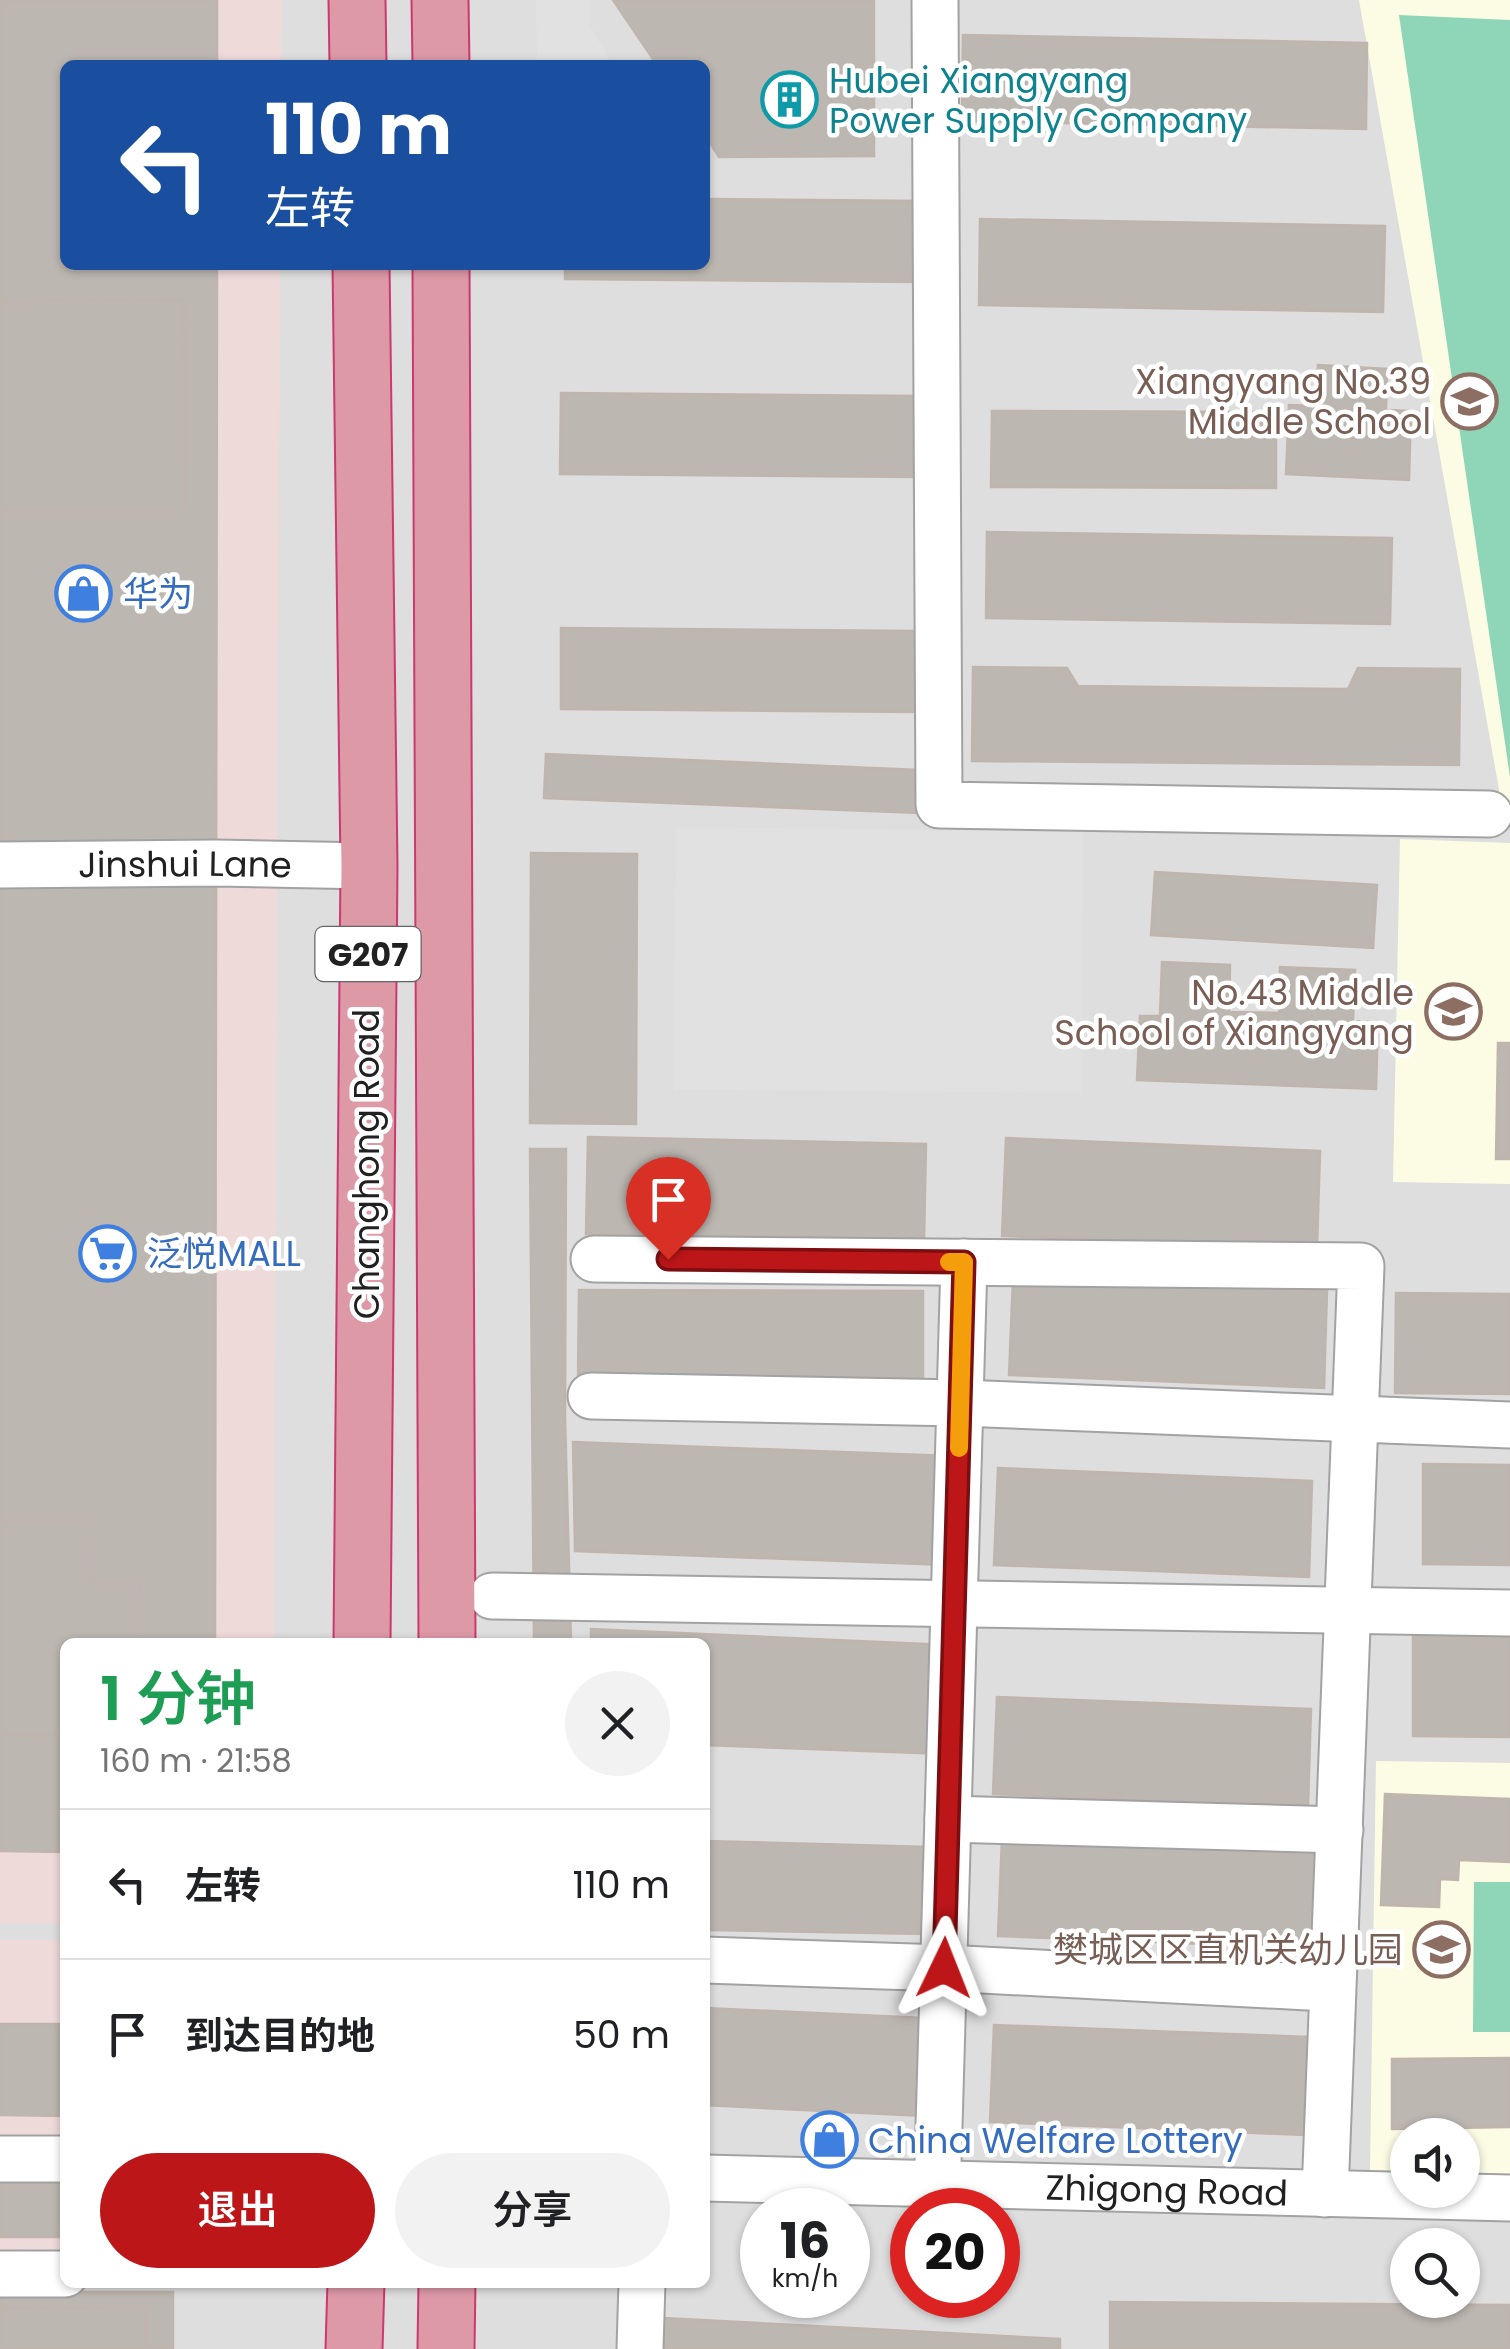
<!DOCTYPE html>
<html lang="zh">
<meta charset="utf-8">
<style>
:root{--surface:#fff;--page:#f2f2f2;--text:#202124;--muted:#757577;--line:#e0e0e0;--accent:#bc1619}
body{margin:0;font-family:Poppins,"Noto Sans SC",sans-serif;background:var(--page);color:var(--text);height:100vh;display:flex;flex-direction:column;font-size:38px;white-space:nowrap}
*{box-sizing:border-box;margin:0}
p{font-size:32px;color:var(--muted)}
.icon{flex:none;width:55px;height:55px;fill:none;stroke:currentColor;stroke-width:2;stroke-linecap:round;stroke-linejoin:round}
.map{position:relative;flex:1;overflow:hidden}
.side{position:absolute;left:60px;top:1638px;width:650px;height:650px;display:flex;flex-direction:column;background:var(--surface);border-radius:15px;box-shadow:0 2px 8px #0004}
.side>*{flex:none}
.guide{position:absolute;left:60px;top:60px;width:650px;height:210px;border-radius:15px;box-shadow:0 2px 8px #0004;background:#1a4fa0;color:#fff;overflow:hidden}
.controls{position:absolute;left:1390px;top:2118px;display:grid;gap:20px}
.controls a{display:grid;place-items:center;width:90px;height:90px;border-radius:50%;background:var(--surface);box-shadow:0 2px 8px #0004;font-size:50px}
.speed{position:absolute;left:740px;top:2188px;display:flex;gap:20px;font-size:50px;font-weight:700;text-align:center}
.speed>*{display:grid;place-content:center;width:130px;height:130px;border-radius:50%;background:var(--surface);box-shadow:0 2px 8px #0004;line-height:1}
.speed small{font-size:25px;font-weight:400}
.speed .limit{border:15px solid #d22;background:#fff;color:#111}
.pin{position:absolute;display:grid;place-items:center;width:85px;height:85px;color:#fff;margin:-102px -42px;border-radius:50% 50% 50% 0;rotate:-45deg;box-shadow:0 0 10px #0007}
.pin .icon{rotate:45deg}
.me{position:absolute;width:110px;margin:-55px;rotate:2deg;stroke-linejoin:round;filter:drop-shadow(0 0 8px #0008)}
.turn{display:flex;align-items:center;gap:35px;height:210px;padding:0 40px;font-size:45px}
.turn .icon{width:130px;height:130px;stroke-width:2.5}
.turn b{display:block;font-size:70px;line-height:85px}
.round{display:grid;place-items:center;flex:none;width:105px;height:105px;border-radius:52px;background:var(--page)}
.headline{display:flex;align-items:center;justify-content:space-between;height:170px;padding:0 40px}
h1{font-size:60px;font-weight:600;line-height:75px;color:#1e9e55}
.button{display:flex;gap:20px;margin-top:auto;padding:20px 40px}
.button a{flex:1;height:115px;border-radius:60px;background:var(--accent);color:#fff;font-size:40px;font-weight:600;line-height:115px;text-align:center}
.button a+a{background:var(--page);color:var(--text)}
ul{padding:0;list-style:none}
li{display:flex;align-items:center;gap:30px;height:150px;padding:0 40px;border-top:2px solid var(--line)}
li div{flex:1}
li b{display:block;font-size:38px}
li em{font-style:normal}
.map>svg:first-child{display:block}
.residential{fill:#dfdede;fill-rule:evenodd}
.commercial{fill:#efdada}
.education{fill:#fcfce5}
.pitch{fill:#8fd6b9}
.parking{fill:#e1e1e1}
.building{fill:#bdb7b1;stroke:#c0b5ac;stroke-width:2.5}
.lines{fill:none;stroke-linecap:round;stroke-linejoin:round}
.minor-casing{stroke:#a2a2a2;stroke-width:49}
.highway-casing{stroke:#c93a6e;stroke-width:59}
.minor{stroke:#fff;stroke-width:45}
.highway{stroke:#de99a7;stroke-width:55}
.route-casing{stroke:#7a0e10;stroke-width:25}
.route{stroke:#bc1619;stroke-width:18}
.slow{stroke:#f59e0b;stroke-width:18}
.labels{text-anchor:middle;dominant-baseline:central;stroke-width:9;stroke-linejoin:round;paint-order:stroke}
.shield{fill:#fff;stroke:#646464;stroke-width:2.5}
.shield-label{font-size:32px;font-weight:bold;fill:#212121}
.culture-label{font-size:35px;fill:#0d838f;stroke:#fff;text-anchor:start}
.education-label{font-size:35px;fill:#785e54;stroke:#fff;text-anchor:end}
.shop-label{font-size:35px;fill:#366cbe;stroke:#fff;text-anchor:start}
.street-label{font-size:35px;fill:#212121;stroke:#fff}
</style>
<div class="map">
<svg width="1510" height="2349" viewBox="0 0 1510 2349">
<rect width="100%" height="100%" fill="#f0ede8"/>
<path class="residential" d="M0,0H1510V2349H0ZM65,65H705V265H65ZM65,1642H705V2282H65ZM1408,2135H1462V2190H1408ZM762,2210H848V2295H762ZM912,2210H998V2295H912ZM1408,2245H1462V2300H1408Z"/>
<path class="commercial" d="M0,0H282L281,65H65V265H280L274,1642H65V1923H0Z
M0,1940H65V2249L0,2250Z"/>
<path class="education" d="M1359,0H1510V802L1501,801Z
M1400,839L1510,843V1184L1393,1182Z
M1376,1761L1510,1763V2174L1463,2173L1462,2135H1408L1407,2172H1370Z"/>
<path class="pitch" d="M1399,15L1510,20V777Z
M1474,1882H1510V2032H1473Z"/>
<path class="parking" d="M536,0H590L589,25L613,65H537Z
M676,827L1083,832L1081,1093L674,1089Z"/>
<path class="building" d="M0,0H217V65H65V265H217L215,1642H65V1852L0,1851Z
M613,0H874V156L719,157L705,135V65H657Z
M963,35L1367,43L1366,129L962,121Z
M705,199L922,201L921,282L565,279V265H705Z
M980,219L1385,226L1383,312L979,305Z
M184,300L185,509L0,510V301Z
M1318,365L1387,369L1386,410L1411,411L1409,480L1286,474L1289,405L1316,406Z
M561,393L918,396V477L560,474Z
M992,411L1276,412V488L991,487Z
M987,532L1392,538L1390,624L986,618Z
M561,628L918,631L917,712L561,709Z
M973,667L1067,668L1078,686L1348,689L1358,668L1460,669L1459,765L972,761Z
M546,754L919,770L918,813L544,798Z
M531,853L637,854L636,1124L530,1123Z
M1155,872L1377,885L1373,948L1151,935Z
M1162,962L1230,965L1229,1012L1279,1013L1280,967L1355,970L1353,1021L1378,1022L1376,1089L1137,1080L1140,1016H1160Z
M1498,1043H1510V1159H1496Z
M588,1137L926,1144L924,1241L586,1234Z
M1006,1138L1320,1151L1317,1248L1002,1236Z
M530,1149H566L565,1417L571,1642H534Z
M1013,1279L1327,1291L1324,1388L1009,1375Z
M579,1290L923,1291V1382L578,1381Z
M1396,1293L1510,1294V1394L1395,1393Z
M573,1442L948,1456L946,1565L575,1551Z
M1423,1464L1510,1465V1565L1423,1564Z
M998,1468L1312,1481L1309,1577L994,1565Z
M0,1522L91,1523L90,1581L139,1582L138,1642H65V1735L0,1734Z
M591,1629L947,1645L945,1754L705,1745V1642H591Z
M1413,1636L1510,1637V1737L1413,1736Z
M997,1697L1311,1709L1308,1807L993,1794Z
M1385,1794L1510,1799V1862L1459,1860L1458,1880L1440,1879L1439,1907L1381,1905Z
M1002,1839L1316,1851L1313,1948L998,1936Z
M705,1841L929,1847V1934L705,1930Z
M705,2008L924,2018L923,2116L705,2105Z
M0,2024H65V2116L0,2115Z
M994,2025L1308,2037L1304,2135L990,2122Z
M1510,2058V2127L1392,2129V2059Z
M65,2162V2237H0V2182H64Z
M0,2292H173V2349H0Z
M1110,2302L1510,2305V2349H1110Z
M0,2307L145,2308V2349H0Z
M663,2318L1060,2339V2349H661Z"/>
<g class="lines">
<defs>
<g id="minor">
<path d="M935,0L939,805L1489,814"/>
<path id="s1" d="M0,865L216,863L369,866"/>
<path d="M594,1259L1361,1266L1325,2194"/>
<path d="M591,1396L960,1403L1510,1425"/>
<path d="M492,1596L1510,1613"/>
<path d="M948,1819L1340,1830"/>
<path d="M705,1960L944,1968L1308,1987"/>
<path d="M0,2159H65"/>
<path d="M938,2161L964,1262"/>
<path id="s2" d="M705,2178L1510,2198"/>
<path d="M0,2274H65"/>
<path d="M640,2349L642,2282"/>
</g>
<path id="highway" d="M357,0L358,65
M440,0L441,65
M361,265L369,866L362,1642
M441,265L447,1642
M354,2349L356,2282
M446,2349L447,2282"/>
</defs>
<use href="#minor" class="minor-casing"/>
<use href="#highway" class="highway-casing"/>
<use href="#minor" class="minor"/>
<use href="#highway" class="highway"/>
</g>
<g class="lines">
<defs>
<path id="route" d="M668,1259L964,1262L944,1968"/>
</defs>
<use href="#route" class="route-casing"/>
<use href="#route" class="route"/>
<path class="slow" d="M949,1262H964L959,1448"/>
</g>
<defs>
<symbol id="building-ring" viewBox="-11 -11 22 22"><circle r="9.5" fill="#fff" stroke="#0f9aa8" stroke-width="1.5"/><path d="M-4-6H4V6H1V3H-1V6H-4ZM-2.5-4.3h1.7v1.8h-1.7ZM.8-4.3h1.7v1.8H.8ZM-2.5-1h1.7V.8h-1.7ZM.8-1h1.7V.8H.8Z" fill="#0f9aa8"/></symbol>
<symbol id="school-ring" viewBox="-11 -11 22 22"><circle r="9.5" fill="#fff" stroke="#8d6e63" stroke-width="1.5"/><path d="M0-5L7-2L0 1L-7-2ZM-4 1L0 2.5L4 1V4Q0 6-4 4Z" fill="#8d6e63"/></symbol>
<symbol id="shop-ring" viewBox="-11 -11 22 22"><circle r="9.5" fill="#fff" stroke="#3f7fe0" stroke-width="1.5"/><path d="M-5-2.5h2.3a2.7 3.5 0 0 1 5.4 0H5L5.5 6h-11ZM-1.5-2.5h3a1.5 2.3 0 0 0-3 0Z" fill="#3f7fe0"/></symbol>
<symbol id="supermarket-ring" viewBox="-11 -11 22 22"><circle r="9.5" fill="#fff" stroke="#3f7fe0" stroke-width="1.5"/><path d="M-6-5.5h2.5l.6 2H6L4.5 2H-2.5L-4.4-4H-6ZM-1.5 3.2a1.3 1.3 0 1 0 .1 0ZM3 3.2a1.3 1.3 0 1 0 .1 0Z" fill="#3f7fe0"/></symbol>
</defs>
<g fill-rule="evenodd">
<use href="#building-ring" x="758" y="68" width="63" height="63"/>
<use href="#school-ring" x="1438" y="370" width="63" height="63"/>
<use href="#shop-ring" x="52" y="562" width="63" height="63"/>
<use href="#school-ring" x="1422" y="980" width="63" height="63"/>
<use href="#supermarket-ring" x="76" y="1222" width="63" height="63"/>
<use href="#school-ring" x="1410" y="1918" width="63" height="63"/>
<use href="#shop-ring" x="798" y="2108" width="63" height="63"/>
</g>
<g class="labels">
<rect class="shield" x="315.5" y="927" width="105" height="54" rx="8"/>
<g class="shield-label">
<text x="368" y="954">G207</text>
</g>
<g class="culture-label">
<text x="829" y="80">Hubei Xiangyang<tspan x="829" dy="40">Power Supply Company</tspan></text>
</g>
<g class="education-label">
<text x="1431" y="381">Xiangyang No.39<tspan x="1431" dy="40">Middle School</tspan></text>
<text x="1414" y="992">No.43 Middle<tspan x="1414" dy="40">School of Xiangyang</tspan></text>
<text x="1403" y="1949">樊城区区直机关幼儿园</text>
</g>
<g class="shop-label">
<text x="123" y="593">华为</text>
<text x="147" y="1253">泛悦MALL</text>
<text x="868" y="2140">China Welfare Lottery</text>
</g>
<g class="street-label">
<text stroke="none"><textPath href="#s1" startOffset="185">Jinshui Lane</textPath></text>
<text transform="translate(366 1164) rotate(-90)">Changhong Road</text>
<text stroke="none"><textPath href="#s2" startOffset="462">Zhigong Road</textPath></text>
</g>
</g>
</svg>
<div class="controls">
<a><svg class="icon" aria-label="sound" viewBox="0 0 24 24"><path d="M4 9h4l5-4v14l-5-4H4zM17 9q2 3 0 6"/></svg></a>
<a><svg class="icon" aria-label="search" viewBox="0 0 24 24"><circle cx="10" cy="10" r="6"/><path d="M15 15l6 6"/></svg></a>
</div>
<div class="speed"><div>16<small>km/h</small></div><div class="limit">20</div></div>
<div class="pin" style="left:668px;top:1259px;background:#d93025"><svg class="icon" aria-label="arrive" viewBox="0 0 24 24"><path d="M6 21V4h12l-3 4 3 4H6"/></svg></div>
<svg class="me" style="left:944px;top:1968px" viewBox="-20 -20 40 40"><path d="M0-17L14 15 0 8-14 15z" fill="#bc1619" stroke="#fff" stroke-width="4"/></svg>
<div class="guide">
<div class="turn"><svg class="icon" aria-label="left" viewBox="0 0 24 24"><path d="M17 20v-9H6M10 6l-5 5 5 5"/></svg><div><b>110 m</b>左转</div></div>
</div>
<section class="side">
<div class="headline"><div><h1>1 分钟</h1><p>160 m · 21:58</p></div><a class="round"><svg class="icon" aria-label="close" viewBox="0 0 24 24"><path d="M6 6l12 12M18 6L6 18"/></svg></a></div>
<ul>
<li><svg class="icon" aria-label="left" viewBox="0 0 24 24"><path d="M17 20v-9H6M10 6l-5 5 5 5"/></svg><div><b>左转</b></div><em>110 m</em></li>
<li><svg class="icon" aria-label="arrive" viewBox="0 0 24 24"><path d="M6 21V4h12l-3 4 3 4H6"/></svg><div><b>到达目的地</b></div><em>50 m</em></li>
</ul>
<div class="button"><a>退出</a><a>分享</a></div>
</section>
</div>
